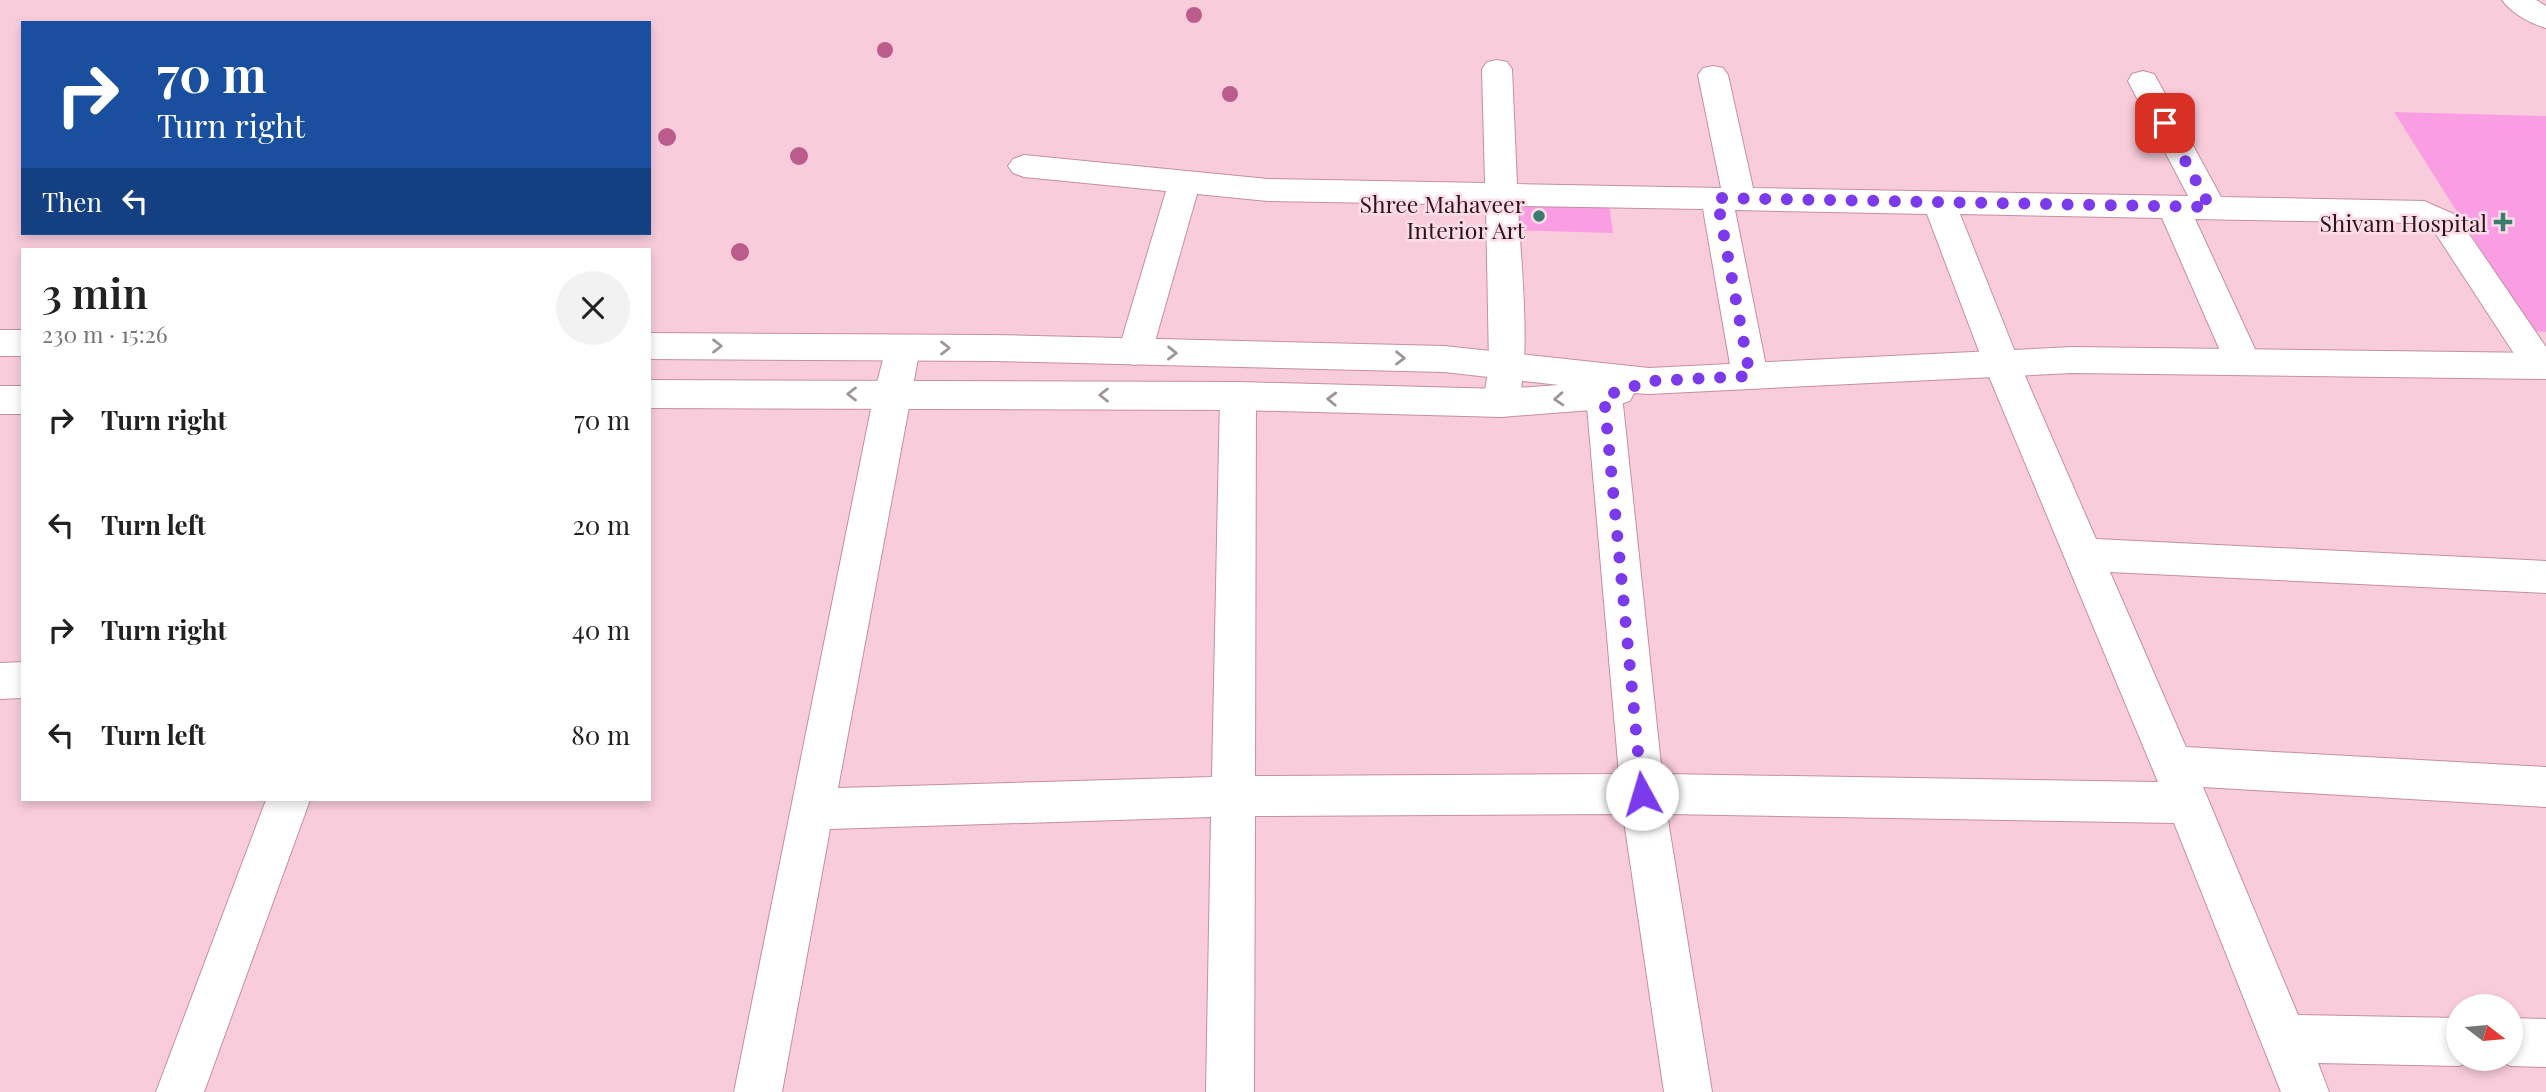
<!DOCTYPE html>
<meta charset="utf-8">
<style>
:root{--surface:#fff;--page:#f2f2f2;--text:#222;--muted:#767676}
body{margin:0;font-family:"Playfair Display",serif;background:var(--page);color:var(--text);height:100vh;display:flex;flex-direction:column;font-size:26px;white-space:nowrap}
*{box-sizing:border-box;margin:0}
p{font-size:23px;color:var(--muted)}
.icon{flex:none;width:38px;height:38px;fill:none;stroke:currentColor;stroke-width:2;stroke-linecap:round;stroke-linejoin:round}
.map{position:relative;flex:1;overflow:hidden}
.panel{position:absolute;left:21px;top:248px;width:630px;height:553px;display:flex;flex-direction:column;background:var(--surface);border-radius:0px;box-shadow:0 4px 10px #0003}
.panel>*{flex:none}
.guide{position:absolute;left:21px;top:21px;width:630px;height:214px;border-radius:0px;box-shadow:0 4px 10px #0003;background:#1a4fa0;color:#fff;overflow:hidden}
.needle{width:46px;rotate:106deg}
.tools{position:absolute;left:2446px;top:994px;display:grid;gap:14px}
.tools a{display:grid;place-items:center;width:77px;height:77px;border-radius:50%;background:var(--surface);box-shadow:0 4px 10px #0003;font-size:35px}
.pin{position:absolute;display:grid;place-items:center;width:60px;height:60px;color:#fff;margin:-30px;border-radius:14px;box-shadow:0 4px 10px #0006}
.me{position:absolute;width:77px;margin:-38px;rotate:354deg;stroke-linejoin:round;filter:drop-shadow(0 0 5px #0008)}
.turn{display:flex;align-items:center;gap:24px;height:147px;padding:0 21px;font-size:32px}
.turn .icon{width:91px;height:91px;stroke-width:2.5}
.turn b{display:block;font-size:49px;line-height:60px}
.then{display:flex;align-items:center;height:66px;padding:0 21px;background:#0003;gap:14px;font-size:26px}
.round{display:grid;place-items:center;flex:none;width:74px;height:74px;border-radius:37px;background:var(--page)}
.overview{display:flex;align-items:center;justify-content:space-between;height:119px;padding:0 21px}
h1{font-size:42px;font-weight:600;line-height:52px}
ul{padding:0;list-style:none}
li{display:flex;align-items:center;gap:21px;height:105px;padding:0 21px}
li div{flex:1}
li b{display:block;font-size:26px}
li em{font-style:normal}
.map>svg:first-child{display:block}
.building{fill:#fa9ee3}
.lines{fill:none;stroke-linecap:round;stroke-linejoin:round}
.minor-casing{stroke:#c48fa2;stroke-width:2}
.tertiary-casing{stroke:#c48fa2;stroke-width:2}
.minor{fill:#fff;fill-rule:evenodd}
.tertiary{fill:#fff;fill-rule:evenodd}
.tree{fill:#bb5c8c}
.oneway{stroke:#9e9598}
.route{stroke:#7c3aed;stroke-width:12;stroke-dasharray:0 21.6}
.poi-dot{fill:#3a7c6d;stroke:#ffdce8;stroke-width:2.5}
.labels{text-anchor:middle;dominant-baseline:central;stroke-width:5;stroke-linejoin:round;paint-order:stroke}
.poi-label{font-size:23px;fill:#28141b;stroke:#ffdce8;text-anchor:end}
</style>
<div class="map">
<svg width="2546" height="1092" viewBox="0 0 2546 1092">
<rect width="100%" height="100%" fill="#f9ccdb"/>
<path class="building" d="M2394,112L2546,116V332L2532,331Z
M1509,201L1609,204L1613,233L1511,230Z"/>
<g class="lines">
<defs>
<path id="minor" d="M1497,60L1507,62L1512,69L1517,184L1721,188L1698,75L1703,68L1713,66L1723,68L1728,75L1753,188L2188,196L2128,81L2132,74L2143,71L2154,74L2158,81L2221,197L2424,201L2456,215L2546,347V377L2540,379L2528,375L2434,231L2419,223L2195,219L2261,362L2255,371L2243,375L2231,371L2225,362L2162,218L1960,214L2019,362L2096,539L2546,561V593L2110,572L2186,747L2546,767V807L2203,787L2298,1015L2459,1018V1059H2476L2459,1066L2318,1063L2329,1092H2281L2174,823L1667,814L1712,1092H1664L1623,814L1255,816L1254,1092H1206L1211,817L830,829L782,1092H734L874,394L886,348L891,339L903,335L915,339L920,348L838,788L1212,777L1220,396L1225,386L1238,382L1251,386L1256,396L1255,776L1619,774L1586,395L1591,385L1604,381L1617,385L1622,395L1662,774L2158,782L1983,362L1927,214L1735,210L1768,376L1762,385L1750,389L1738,385L1732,376L1703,209L1518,206C1520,253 1534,375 1514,413L1501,417L1488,413L1483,403L1489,365L1486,205L1268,201L1197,194L1152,352L1147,361L1135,365L1123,361L1118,352L1166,191L1024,177L1013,173L1008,166L1013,159L1024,155L1268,179L1485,183L1482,69L1487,62Z
M23,662V698L0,699V663Z
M266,800H310L204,1092H156Z
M2511,1018L2546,1019V1067L2511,1066L2494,1059H2511Z"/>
<path id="tertiary" d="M2502,0H2536L2546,6V28C2531,24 2511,13 2502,0Z
M0,330H23V356H0Z
M649,333L993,335L1444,346L1649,368L2072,347L2546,353V379L2072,373L1649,394L1634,393L1630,401L1604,409L1501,417L1238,410L649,408V380L1238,382L1501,389L1559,385L1444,372L993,361L649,359Z
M0,386H23V414H0Z"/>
</defs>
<use href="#minor" class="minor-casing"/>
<use href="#tertiary" class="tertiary-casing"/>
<use href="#minor" class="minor"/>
<use href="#tertiary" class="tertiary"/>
</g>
<g class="tree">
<circle cx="1194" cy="15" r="8"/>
<circle cx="885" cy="50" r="8"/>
<circle cx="1230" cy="94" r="8"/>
<circle cx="667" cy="137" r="9"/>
<circle cx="799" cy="156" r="9"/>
<circle cx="740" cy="252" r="9"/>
</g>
<defs><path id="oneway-chevron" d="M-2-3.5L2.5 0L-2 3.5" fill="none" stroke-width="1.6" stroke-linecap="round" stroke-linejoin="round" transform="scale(1.75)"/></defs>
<g class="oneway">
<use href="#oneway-chevron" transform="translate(717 346)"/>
<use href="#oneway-chevron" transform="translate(945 348)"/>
<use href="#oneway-chevron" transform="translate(1172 353) rotate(1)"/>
<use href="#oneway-chevron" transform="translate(1400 358) rotate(1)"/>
<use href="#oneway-chevron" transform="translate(852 394) rotate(-180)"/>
<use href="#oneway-chevron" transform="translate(1104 395) rotate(-180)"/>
<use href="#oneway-chevron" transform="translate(1332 399) rotate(-178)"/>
<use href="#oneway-chevron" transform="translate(1559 399) rotate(176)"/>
</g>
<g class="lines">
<path class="route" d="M1642,794L1604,396L1650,381L1750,376L1717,198L2210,207L2165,123"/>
</g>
<g class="poi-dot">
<circle cx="1539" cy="216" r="7"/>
<path d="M2499.5 211.5h7v7h7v7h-7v7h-7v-7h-7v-7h7z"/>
</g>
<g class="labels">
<g class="poi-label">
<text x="1525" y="203">Shree Mahaveer<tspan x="1525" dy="26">Interior Art</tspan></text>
<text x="2487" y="222">Shivam Hospital</text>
</g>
</g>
</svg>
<div class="tools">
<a><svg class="needle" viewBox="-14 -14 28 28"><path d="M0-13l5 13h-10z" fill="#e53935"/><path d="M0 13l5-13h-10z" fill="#767676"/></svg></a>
</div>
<div class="pin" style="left:2165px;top:123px;background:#d93025"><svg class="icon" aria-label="arrive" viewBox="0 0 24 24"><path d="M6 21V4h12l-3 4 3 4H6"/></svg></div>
<svg class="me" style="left:1642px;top:794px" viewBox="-20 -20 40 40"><circle r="19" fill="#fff"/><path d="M0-13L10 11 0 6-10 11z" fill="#7c3aed"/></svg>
<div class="guide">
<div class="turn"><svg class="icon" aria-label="right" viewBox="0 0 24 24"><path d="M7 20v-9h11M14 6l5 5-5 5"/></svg><div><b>70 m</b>Turn right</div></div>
<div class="then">Then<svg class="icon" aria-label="left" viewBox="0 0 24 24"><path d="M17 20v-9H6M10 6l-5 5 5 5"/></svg></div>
</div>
<section class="panel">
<div class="overview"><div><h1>3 min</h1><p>230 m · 15:26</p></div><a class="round"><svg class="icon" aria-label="close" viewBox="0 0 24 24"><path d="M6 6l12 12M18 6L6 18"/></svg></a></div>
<ul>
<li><svg class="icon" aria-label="right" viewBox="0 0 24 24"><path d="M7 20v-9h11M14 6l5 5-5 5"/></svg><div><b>Turn right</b></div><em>70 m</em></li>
<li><svg class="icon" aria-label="left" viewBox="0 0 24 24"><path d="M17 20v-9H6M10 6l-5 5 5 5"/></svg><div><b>Turn left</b></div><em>20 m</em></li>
<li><svg class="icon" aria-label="right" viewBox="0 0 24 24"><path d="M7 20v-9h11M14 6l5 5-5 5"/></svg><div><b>Turn right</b></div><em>40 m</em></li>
<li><svg class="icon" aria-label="left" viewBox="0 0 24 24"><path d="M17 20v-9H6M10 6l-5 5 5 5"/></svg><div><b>Turn left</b></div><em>80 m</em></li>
</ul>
</section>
</div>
